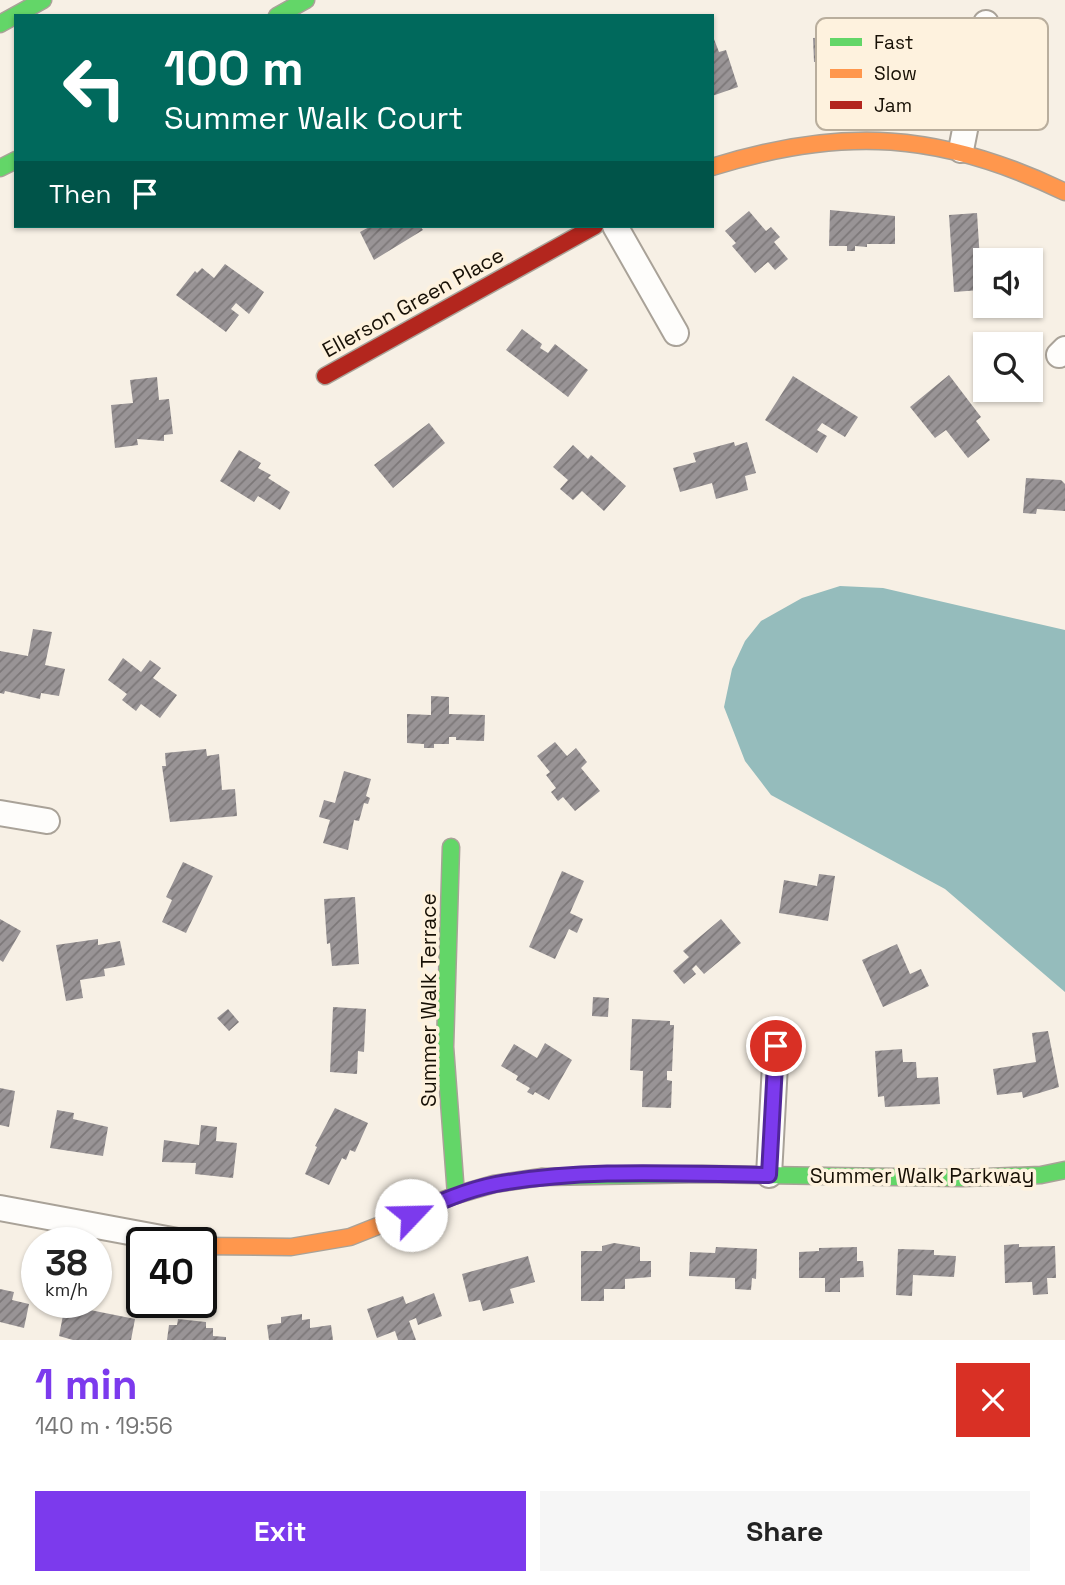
<!DOCTYPE html>
<meta charset="utf-8">
<style>
:root{--surface:#fff;--page:#f6f6f6;--text:#222;--muted:#767676;--accent:#7c3aed}
body{margin:0;font-family:"Space Grotesk",sans-serif;background:var(--page);color:var(--text);height:100vh;display:flex;flex-direction:column;font-size:26px;white-space:nowrap}
*{box-sizing:border-box;margin:0}
p{font-size:23px;color:var(--muted)}
.icon{flex:none;width:38px;height:38px;fill:none;stroke:currentColor;stroke-width:2;stroke-linecap:round;stroke-linejoin:round}
.map{position:relative;height:1340px;overflow:hidden}
.details{display:flex;flex-direction:column;background:var(--surface);flex:1}
.details>*{flex:none}
.guide{position:absolute;left:14px;top:14px;width:700px;height:214px;border-radius:0px;box-shadow:0 2px 5px #0004;background:#00695c;color:#fff;overflow:hidden}
.buttons{position:absolute;left:973px;top:248px;display:grid;gap:14px}
.buttons a{display:grid;place-items:center;width:70px;height:70px;border-radius:0px;background:var(--surface);box-shadow:0 2px 5px #0004;font-size:35px}
.speed{position:absolute;left:21px;top:1227px;display:flex;gap:14px;font-size:35px;font-weight:700;text-align:center}
.speed>*{display:grid;place-content:center;width:91px;height:91px;border-radius:50%;background:var(--surface);box-shadow:0 2px 5px #0004;line-height:1}
.speed small{font-size:18px;font-weight:400}
.speed .limit{border:4px solid #111;border-radius:10px;background:#fff;color:#111}
.pin{position:absolute;display:grid;place-items:center;width:60px;height:60px;color:#fff;margin:-30px;border:4px solid #fff;border-radius:50%;box-shadow:0 2px 7px #0007}
.me{position:absolute;width:77px;margin:-38px;rotate:66deg;stroke-linejoin:round;filter:drop-shadow(0 0 5px #0008)}
.turn{display:flex;align-items:center;gap:24px;height:147px;padding:0 35px;font-size:32px}
.turn .icon{width:91px;height:91px;stroke-width:2.5}
.turn b{display:block;font-size:49px;line-height:60px}
.then{display:flex;align-items:center;height:66px;padding:0 35px;background:#0003;gap:14px;font-size:26px}
.round{display:grid;place-items:center;flex:none;width:74px;height:74px;border-radius:0px;background:var(--page)}
.overview{display:flex;align-items:center;justify-content:space-between;height:119px;padding:0 35px}
h1{font-size:42px;font-weight:600;line-height:52px;color:var(--accent)}
.primary-button{display:flex;gap:14px;margin-top:auto;padding:14px 35px}
.primary-button a{flex:1;height:80px;border-radius:0px;background:var(--accent);color:#fff;font-size:28px;font-weight:600;line-height:80px;text-align:center}
.primary-button a+a{background:var(--page);color:var(--text)}
.map>svg:first-child{display:block}
.water{fill:#95bcbc}
.building{fill:url(#building-hatch)}
.lines{fill:none;stroke-linecap:round;stroke-linejoin:round}
.street-casing{stroke:#a9a298;stroke-width:28}
.fast-casing{stroke:#a9a298;stroke-width:19}
.slow-casing{stroke:#a9a298;stroke-width:19}
.jam-casing{stroke:#a9a298;stroke-width:19}
.street{stroke:#fefdfb;stroke-width:24}
.fast{stroke:#63d668;stroke-width:16}
.slow{stroke:#ff974d;stroke-width:16}
.jam{stroke:#b3261e;stroke-width:16}
.route-casing{stroke:#51269a;stroke-width:18}
.route{stroke:#7c3aed;stroke-width:12}
.labels{text-anchor:middle;dominant-baseline:central;stroke-width:7;stroke-linejoin:round;paint-order:stroke}
.street-label{font-size:21px;fill:#171005;stroke:#fef2de}
.key{fill:#fef2de;stroke:#b9ae9d;stroke-width:2}
.key-label{font-size:19px;fill:#171005}
</style>
<div class="map">
<svg width="1065" height="1340" viewBox="0 0 1065 1340">
<defs>
<pattern id="building-hatch" width="6" height="6" patternUnits="userSpaceOnUse" patternTransform="scale(1.75)"><rect width="6" height="6" fill="#999496"/><path d="M-1 1l2-2M0 6l6-6M5 7l2-2" fill="none" stroke="#7c7778"/></pattern>
</defs>
<rect width="100%" height="100%" fill="#f7f0e5"/>
<path class="water" d="M840,586L883,588L1065,630V992L945,889L771,795L745,761L724,707L732,669L745,641L761,621L802,598Z"/>
<path class="building" d="M846,31V42L883,40L884,65L867,66V70L832,75L831,61L814,62L813,38L830,37L829,32Z
M712,34L719,52L726,50L738,87L712,96Z
M830,210L895,216V244H867V247L855,246V251H847V246H829Z
M749,211L766,231L771,227L780,237L774,242L788,259L775,270L768,262L755,273L732,246L736,243L725,231Z
M977,213L980,261L974,262V270H979L980,290L954,292L949,215Z
M371,226H420L423,230L374,260L360,232Z
M225,264L264,292L249,314L236,303L231,309L239,315L226,332L176,295L195,271L197,273L202,268L214,278Z
M522,329L542,344L540,348L548,353L555,344L588,370L568,397L506,350Z
M949,375L981,417L976,421L990,440L968,458L946,430L935,438L910,407Z
M793,376L858,417L845,437L822,423L817,430L827,436L817,453L765,420Z
M157,377L159,400L169,399L173,434L164,435V441L137,439L138,445L115,448L111,405L133,403L130,380Z
M429,423L445,443L393,488L374,465Z
M734,442L735,446L747,442L756,473L745,476L748,490L716,499L712,483L680,492L673,468L696,462L693,453Z
M573,445L588,459L591,455L626,486L604,511L582,491L573,500L560,489L568,480L553,467Z
M239,450L261,463L258,468L271,475L268,478L290,492L280,510L258,496L254,502L220,481Z
M1026,478L1061,480L1065,484V511L1037,509L1036,514L1023,513Z
M33,629L52,632L45,665L65,669L59,696L41,693L40,699L5,691L4,694L0,693V651L28,656Z
M123,658L141,672L150,660L161,668L153,678L177,695L160,718L141,704L136,711L122,700L127,694L108,680Z
M431,696L449,697V714L485,715L484,741L456,740V737H449V744H434V748H424V744L407,743V714L431,715Z
M555,742L567,756L576,748L587,762L581,768L600,791L575,811L563,797L558,801L551,792L556,788L546,775L550,772L537,756Z
M206,749L207,756L219,754L222,790L235,789L237,816L170,822L162,766H166L165,753Z
M344,771L371,779L366,796L370,798L368,804L364,803L359,821L354,820L348,850L323,843L330,820L319,817L324,800L335,803Z
M183,862L213,876L186,933L162,922L172,900L166,897Z
M562,871L584,881L570,913L583,919L577,933L569,929L555,959L529,947Z
M819,874L835,876L828,921L779,913L784,880L817,886Z
M355,897L359,964L332,966L330,943L327,944L324,899Z
M0,919L21,931L3,962L0,960Z
M721,919L741,943L704,974L696,965L692,969L696,974L684,984L673,971L689,957L683,951Z
M98,939V945L120,941L125,965L104,969L105,976L80,980L83,998L66,1001L56,945Z
M897,944L910,974L921,969L929,986L883,1007L862,960Z
M593,997L609,998L608,1017L592,1016Z
M333,1007L366,1009L364,1052L358,1051L357,1074L330,1072Z
M228,1009L239,1022L229,1031L217,1018Z
M632,1019L670,1021V1025H674L672,1071H667V1080L672,1081L671,1108L642,1107L643,1071L630,1070Z
M1048,1031L1059,1087L1023,1098L1022,1092L997,1095L993,1069L1036,1062L1032,1033Z
M545,1043L572,1060L549,1100L535,1092L533,1095L527,1092L530,1088L516,1080L518,1076L501,1066L514,1044L537,1058Z
M902,1049L903,1062H916L917,1078L938,1077L940,1104L885,1107L884,1096L878,1097L875,1051Z
M0,1088L15,1091L9,1127L0,1125Z
M335,1108L368,1123L355,1152L350,1150L346,1160L342,1158L329,1185L305,1174L317,1147L315,1146Z
M57,1110L74,1113L73,1119L108,1127L103,1156L50,1148Z
M201,1125L217,1127L216,1141L237,1143L233,1178L195,1174L196,1163L162,1162L164,1140L199,1145Z
M614,1243L640,1247V1261H651V1277L625,1279V1289H604V1301H581V1251H602V1246Z
M1019,1244V1247L1055,1246L1056,1278H1047L1048,1294L1033,1295L1032,1282L1005,1283L1004,1245Z
M716,1247L757,1249L756,1279L752,1278L751,1290L735,1289V1278L689,1276L690,1252L715,1253Z
M857,1247V1261H863L864,1277L840,1278V1292H825V1278H799V1252L819,1251V1248Z
M898,1249L934,1250V1255L956,1256L954,1277L913,1275L912,1296L896,1295Z
M528,1256L535,1282L510,1289L514,1303L483,1311L480,1300L469,1302L462,1274Z
M0,1289L14,1292L12,1300L29,1304L24,1328L0,1322Z
M434,1293L442,1316L418,1325L416,1318L409,1321L416,1340H398L395,1331L377,1338L367,1309L403,1296L406,1304Z
M65,1305L135,1319L131,1340H73L59,1336Z
M302,1314V1320L310,1319V1328L331,1325L333,1340H269L267,1325L281,1323V1317Z
M178,1319L206,1322V1328H213V1336L226,1337V1340H167L169,1325H177Z"/>
<g class="lines">
<defs>
<path id="street" d="M961,150L986,23
M615,226L676,333
M1059,355L1065,349
M0,813L47,821
M769,1175L776,1046
M0,1208L183,1242"/>
<path id="fast" d="M277,16L306,0
M0,24L43,0
M0,168L16,160
M451,847L445,1047L456,1195
M542,1177L702,1174L962,1178L1041,1175L1065,1170"/>
<path id="slow" d="M712,167C843,126 941,132 1065,192
M201,1246L291,1247L350,1237L456,1195L494,1184L542,1177"/>
<path id="jam" d="M325,376L595,226"/>
</defs>
<use href="#street" class="street-casing"/>
<use href="#fast" class="fast-casing"/>
<use href="#slow" class="slow-casing"/>
<use href="#jam" class="jam-casing"/>
<use href="#street" class="street"/>
<use href="#fast" class="fast"/>
<use href="#slow" class="slow"/>
<use href="#jam" class="jam"/>
</g>
<g class="lines">
<defs>
<path id="route" d="M411,1215C439,1202 466,1190 496,1184C585,1168 680,1174 769,1175L776,1046"/>
</defs>
<use href="#route" class="route-casing"/>
<use href="#route" class="route"/>
</g>
<g class="labels">
<g class="street-label">
<text transform="translate(413 302) rotate(-29)">Ellerson Green Place</text>
<text transform="translate(428 1000) rotate(-90)">Summer Walk Terrace</text>
<text x="922" y="1175">Summer Walk Parkway</text>
</g>
</g>
<rect x="816" y="18" width="232" height="112" rx="10" class="key"/>
<rect x="830" y="38" width="32" height="8" fill="#63d668"/>
<rect x="830" y="69" width="32" height="9" fill="#ff974d"/>
<rect x="830" y="101" width="32" height="8" fill="#b3261e"/>
<g class="key-label">
<text x="874" y="49">Fast</text>
<text x="874" y="80">Slow</text>
<text x="874" y="112">Jam</text>
</g>
</svg>
<div class="buttons">
<a><svg class="icon" aria-label="sound" viewBox="0 0 24 24"><path d="M4 9h4l5-4v14l-5-4H4zM17 9q2 3 0 6"/></svg></a>
<a><svg class="icon" aria-label="search" viewBox="0 0 24 24"><circle cx="10" cy="10" r="6"/><path d="M15 15l6 6"/></svg></a>
</div>
<div class="speed"><div>38<small>km/h</small></div><div class="limit">40</div></div>
<div class="pin" style="left:776px;top:1046px;background:#d93025"><svg class="icon" aria-label="arrive" viewBox="0 0 24 24"><path d="M6 21V4h12l-3 4 3 4H6"/></svg></div>
<svg class="me" style="left:411px;top:1215px" viewBox="-20 -20 40 40"><circle r="19" fill="#fff"/><path d="M0-13L10 11 0 6-10 11z" fill="#7c3aed"/></svg>
<div class="guide">
<div class="turn"><svg class="icon" aria-label="left" viewBox="0 0 24 24"><path d="M17 20v-9H6M10 6l-5 5 5 5"/></svg><div><b>100 m</b>Summer Walk Court</div></div>
<div class="then">Then<svg class="icon" aria-label="arrive" viewBox="0 0 24 24"><path d="M6 21V4h12l-3 4 3 4H6"/></svg></div>
</div>
</div>
<section class="details">
<div class="overview"><div><h1>1 min</h1><p>140 m · 19:56</p></div><a class="round" style="background:#d93025;color:#fff"><svg class="icon" aria-label="close" viewBox="0 0 24 24"><path d="M6 6l12 12M18 6L6 18"/></svg></a></div>
<div class="primary-button"><a>Exit</a><a>Share</a></div>
</section>
